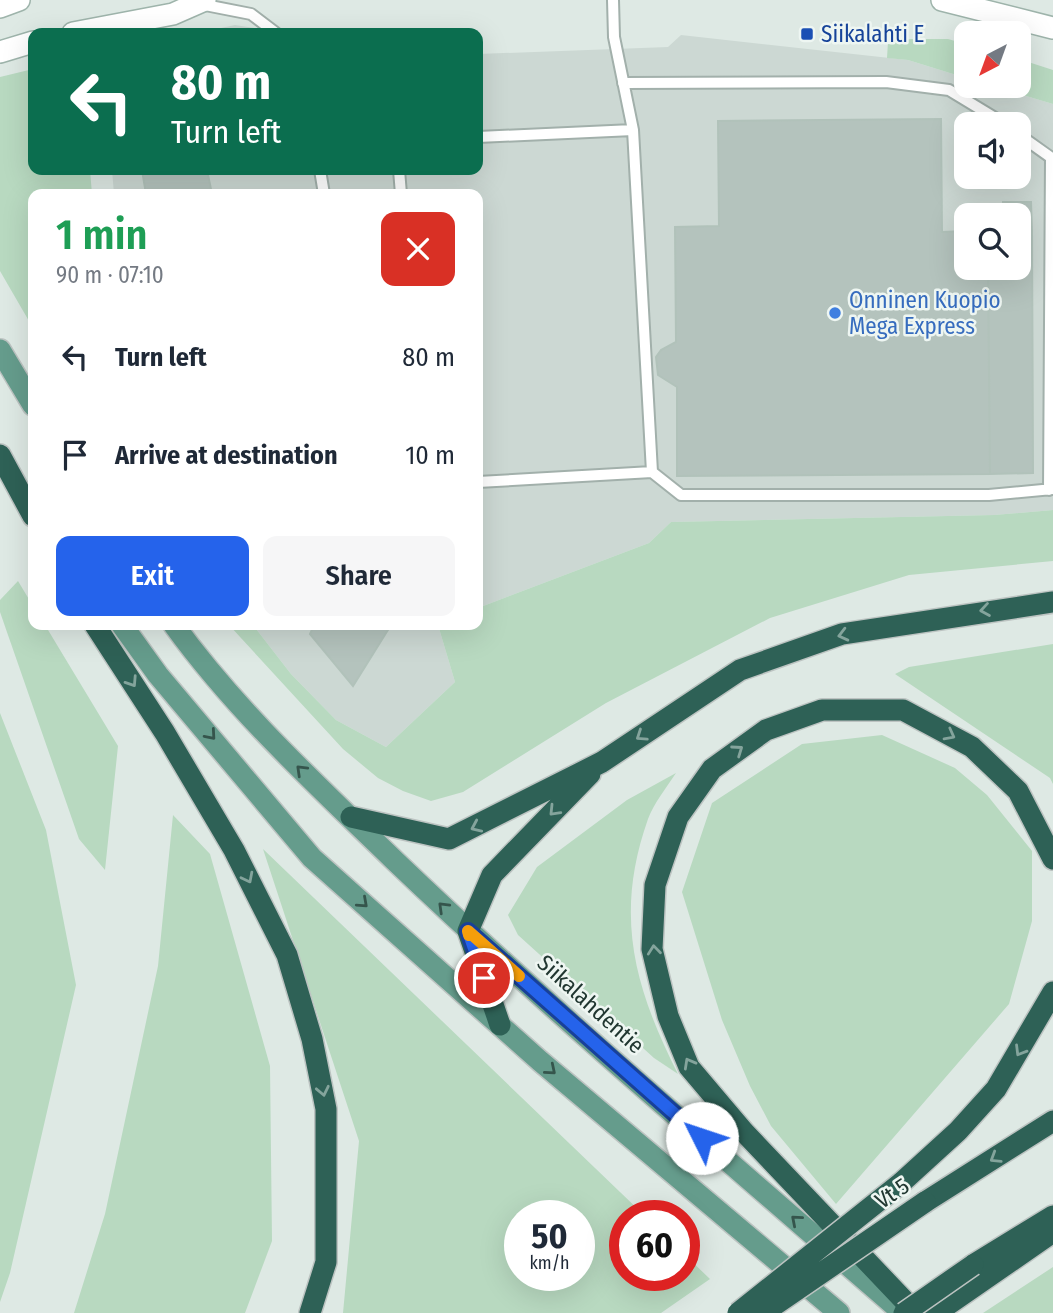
<!DOCTYPE html>
<meta charset="utf-8">
<style>
:root{--surface:#fff;--page:#f6f6f7;--text:#1f2937;--muted:#747a83;--accent:#2563eb}
body{margin:0;font-family:"Fira Sans Condensed",sans-serif;background:var(--page);color:var(--text);height:100vh;display:flex;flex-direction:column;font-size:26px;white-space:nowrap}
*{box-sizing:border-box;margin:0}
p{font-size:23px;color:var(--muted)}
.icon{flex:none;width:38px;height:38px;fill:none;stroke:currentColor;stroke-width:2;stroke-linecap:round;stroke-linejoin:round}
.map{position:relative;flex:1;overflow:hidden}
.details{position:absolute;left:28px;top:189px;width:455px;height:441px;display:flex;flex-direction:column;background:var(--surface);border-radius:14px;box-shadow:0 7px 28px #0002}
.details>*{flex:none}
.hud{position:absolute;left:28px;top:28px;width:455px;height:147px;border-radius:14px;box-shadow:0 7px 28px #0002;background:#0b6e4f;color:#fff;overflow:hidden}
.needle{width:46px;rotate:221deg}
.controls{position:absolute;left:954px;top:21px;display:grid;gap:14px}
.controls a{display:grid;place-items:center;width:77px;height:77px;border-radius:14px;background:var(--surface);box-shadow:0 7px 28px #0002;font-size:35px}
.speed{position:absolute;left:504px;top:1200px;display:flex;gap:14px;font-size:35px;font-weight:700;text-align:center}
.speed>*{display:grid;place-content:center;width:91px;height:91px;border-radius:50%;background:var(--surface);box-shadow:0 7px 28px #0002;line-height:1}
.speed small{font-size:18px;font-weight:400}
.speed .limit{border:10px solid #d22;background:#fff;color:#111}
.pin{position:absolute;display:grid;place-items:center;width:60px;height:60px;color:#fff;margin:-30px;border:4px solid #fff;border-radius:50%;box-shadow:0 2px 7px #0007}
.me{position:absolute;width:77px;margin:-38px;rotate:311deg;stroke-linejoin:round;filter:drop-shadow(0 0 5px #0008)}
.turn{display:flex;align-items:center;gap:24px;height:147px;padding:0 28px;font-size:32px}
.turn .icon{width:91px;height:91px;stroke-width:2.5}
.turn b{display:block;font-size:49px;line-height:60px}
.round{display:grid;place-items:center;flex:none;width:74px;height:74px;border-radius:14px;background:var(--page)}
.overview{display:flex;align-items:center;justify-content:space-between;height:119px;padding:0 28px}
h1{font-size:42px;font-weight:600;line-height:52px;color:#1e9e55}
.primary-button{display:flex;gap:14px;margin-top:auto;padding:14px 28px}
.primary-button a{flex:1;height:80px;border-radius:14px;background:var(--accent);color:#fff;font-size:28px;font-weight:600;line-height:80px;text-align:center}
.primary-button a+a{background:var(--page);color:var(--text)}
ul{padding:0;list-style:none}
li{display:flex;align-items:center;gap:21px;height:98px;padding:0 28px}
li div{flex:1}
li b{display:block;font-size:26px}
li em{font-style:normal}
.map>svg:first-child{display:block}
.built{fill:#ccd8d3;fill-rule:evenodd}
.green{fill:#b8d9c0;fill-rule:evenodd}
.building{fill:#b4c3bd;stroke:#b1c2ba;stroke-width:2}
.lines{fill:none;stroke-linecap:round;stroke-linejoin:round}
.lane-casing{stroke:#a2b0ab;stroke-width:14}
.secondary-casing{stroke:#9eb4ab;stroke-width:24}
.primary-casing{stroke:#bcc3c1;stroke-width:24}
.highway-casing{stroke:#bcc3c1;stroke-width:24}
.lane{stroke:#fff;stroke-width:10}
.secondary{stroke:#fff;stroke-width:21}
.primary{stroke:#659c8c;stroke-width:21}
.highway{stroke:#2e6156;stroke-width:21}
.highway-bridge-casing{stroke:#bcc3c1;stroke-width:24;stroke-linecap:butt}
.highway-bridge{stroke:#2e6156;stroke-width:21}
.oneway{stroke:#84a49c}
.oneway2{stroke:#35554c}
.route-casing{stroke:#184099;stroke-width:18}
.route{stroke:#2563eb;stroke-width:12}
.slow{stroke:#f59e0b;stroke-width:12}
.transit-dot{fill:#1a4fb4;stroke:#eef6f2;stroke-width:2.5}
.shop-dot{fill:#3f7fe0;stroke:#eef6f2;stroke-width:2.5}
.labels{text-anchor:middle;dominant-baseline:central;stroke-width:5;stroke-linejoin:round;paint-order:stroke}
.transit-label{font-size:23px;fill:#164399;stroke:#eef6f2;text-anchor:start}
.shop-label{font-size:23px;fill:#366cbe;stroke:#eef6f2;text-anchor:start}
.street-label{font-size:23px;fill:#213731;stroke:#eef6f2}
</style>
<div class="map">
<svg width="1053" height="1313" viewBox="0 0 1053 1313">
<rect width="100%" height="100%" fill="#dee9e4"/>
<path class="built" d="M235,25L285,33H198Z
M681,35L908,60L966,78V86H992L1053,104V510L994,515L671,522L649,543L478,608V194H114L112,170H478V54L668,47ZM966,124H1018V177H966ZM966,215H1018V268H966Z
M253,625H438L455,682L386,747L336,720L291,674Z"/>
<path class="green" d="M911,39H948L966,44V78L908,60L887,58L888,42Z
M1019,59L1053,70V104L992,86H1018Z
M33,69V170H90L92,194H33V328L0,271V77Z
M1053,510V561L909,575L770,618L606,703L463,792L431,801L403,791L378,778L343,749L229,625H253L291,674L336,720L386,747L455,682L438,625H478V608L649,543L671,522L994,515Z
M18,581L33,606V625H45L118,746L105,870L79,839L0,612V600Z
M1053,644V784L1050,778L895,674L909,667Z
M0,713L46,830L76,985L10,1273L0,1302Z
M882,735L955,768L987,795L1032,851V921L1009,1004L836,1204L771,1126L750,1086L722,1020L682,892L712,803L802,744Z
M676,773C667,787 654,803 648,819C614,915 634,987 678,1074L654,1058L518,935L508,915L537,867L627,800Z
M173,815L210,854L270,1066L272,1241L245,1313H74L105,1214L158,966Z
M263,849L645,1216H625V1276H684V1254L710,1279L661,1313H343L359,1141ZM520,1216H579V1276H520Z
M1053,1267V1313H983Z"/>
<path class="building" d="M941,119L942,232L966,231V268H988L990,474L677,476V387L658,375L656,357L661,350L676,342L675,227L719,226L718,121Z
M142,170H207L212,194H146Z
M1003,202H1031L1032,231H1018V215H1003Z
M1018,231H1032L1033,473L990,474L988,268H1018Z
M314,625H391L353,686L310,634Z"/>
<g class="lines">
<defs>
<path id="lane" d="M613,0L614,37L633,130L652,472
M200,4L251,14L276,33
M623,83L886,82L949,90L1005,124
M1018,134L1053,159
M478,137L633,130
M320,170L324,194
M399,170L401,194
M478,482L652,472L681,495H989L1053,489
M1049,490L1051,158"/>
<path id="secondary" d="M942,0L1053,28
M0,7L19,0
M73,33L173,14L205,0
M0,52L33,42"/>
<path id="primary" d="M0,350L33,405
M122,625L158,675L312,858L540,1061L839,1313
M174,625C237,712 318,786 394,860C558,1017 732,1164 903,1313"/>
<path id="highway" d="M0,455L33,516
M95,625L165,733L234,850L287,955L312,1039L326,1109V1262L310,1313
M351,817L449,839L602,762L740,670L842,634L1053,602
M500,1025L468,931L492,875L590,774
M901,1183L958,1131L996,1089L1053,992
M925,1202L1053,1121
M973,1265L1053,1216
M916,1313L744,1132L689,1067L668,1016L652,949L655,885L678,817L712,769L766,730L822,710H903L972,747L1018,791L1053,859
M936,1313L1053,1232"/>
</defs>
<use href="#lane" class="lane-casing"/>
<use href="#secondary" class="secondary-casing"/>
<use href="#primary" class="primary-casing"/>
<use href="#highway" class="highway-casing"/>
<use href="#lane" class="lane"/>
<use href="#secondary" class="secondary"/>
<use href="#primary" class="primary"/>
<use href="#highway" class="highway"/>
<defs>
<path id="highway-bridge" d="M738,1313L901,1183
M763,1313L925,1202
M904,1313L973,1265"/>
</defs>
<use href="#highway-bridge" class="highway-bridge-casing"/>
<use href="#highway-bridge" class="highway-bridge"/>
</g>
<defs><path id="oneway-chevron" d="M-2-3.5L2.5 0L-2 3.5" fill="none" stroke-width="1.6" stroke-linecap="round" stroke-linejoin="round" transform="scale(1.75)"/></defs>
<g class="oneway">
<use href="#oneway-chevron" transform="translate(985 610) rotate(171)"/>
<use href="#oneway-chevron" transform="translate(843 635) rotate(166)"/>
<use href="#oneway-chevron" transform="translate(132 682) rotate(57)"/>
<use href="#oneway-chevron" transform="translate(950 735) rotate(28)"/>
<use href="#oneway-chevron" transform="translate(641 736) rotate(146)"/>
<use href="#oneway-chevron" transform="translate(738 750) rotate(-35)"/>
<use href="#oneway-chevron" transform="translate(554 811) rotate(134)"/>
<use href="#oneway-chevron" transform="translate(476 827) rotate(156)"/>
<use href="#oneway-chevron" transform="translate(248 878) rotate(63)"/>
<use href="#oneway-chevron" transform="translate(654 950) rotate(-96)"/>
<use href="#oneway-chevron" transform="translate(1020 1051) rotate(121)"/>
<use href="#oneway-chevron" transform="translate(689 1063) rotate(-119)"/>
<use href="#oneway-chevron" transform="translate(323 1091) rotate(78)"/>
<use href="#oneway-chevron" transform="translate(995 1158) rotate(148)"/>
</g>
<g class="oneway2">
<use href="#oneway-chevron" transform="translate(211 735) rotate(49)"/>
<use href="#oneway-chevron" transform="translate(301 770) rotate(-136)"/>
<use href="#oneway-chevron" transform="translate(363 903) rotate(42)"/>
<use href="#oneway-chevron" transform="translate(443 907) rotate(-136)"/>
<use href="#oneway-chevron" transform="translate(551 1070) rotate(40)"/>
<use href="#oneway-chevron" transform="translate(796 1220) rotate(-139)"/>
</g>
<g class="lines">
<defs>
<path id="route" d="M484,978L468,931L702,1138"/>
</defs>
<use href="#route" class="route-casing"/>
<use href="#route" class="route"/>
<path class="slow" d="M469,935L468,931L519,976"/>
</g>
<rect class="transit-dot" x="800" y="27" width="14" height="14" rx="3.5"/>
<circle class="shop-dot" cx="835" cy="313" r="7"/>
<g class="labels">
<g class="transit-label">
<text x="821" y="34">Siikalahti E</text>
</g>
<g class="shop-label">
<text x="849" y="300">Onninen Kuopio<tspan x="849" dy="26">Mega Express</tspan></text>
</g>
<g class="street-label">
<text transform="translate(591 1004) rotate(42)">Siikalahdentie</text>
<text transform="translate(892 1193) rotate(-34)">Vt 5</text>
</g>
</g>
</svg>
<div class="controls">
<a><svg class="needle" viewBox="-14 -14 28 28"><path d="M0-13l5 13h-10z" fill="#e53935"/><path d="M0 13l5-13h-10z" fill="#747a83"/></svg></a>
<a><svg class="icon" aria-label="sound" viewBox="0 0 24 24"><path d="M4 9h4l5-4v14l-5-4H4zM17 9q2 3 0 6"/></svg></a>
<a><svg class="icon" aria-label="search" viewBox="0 0 24 24"><circle cx="10" cy="10" r="6"/><path d="M15 15l6 6"/></svg></a>
</div>
<div class="speed"><div>50<small>km/h</small></div><div class="limit">60</div></div>
<div class="pin" style="left:484px;top:978px;background:#d93025"><svg class="icon" aria-label="arrive" viewBox="0 0 24 24"><path d="M6 21V4h12l-3 4 3 4H6"/></svg></div>
<svg class="me" style="left:702px;top:1138px" viewBox="-20 -20 40 40"><circle r="19" fill="#fff"/><path d="M0-13L10 11 0 6-10 11z" fill="#2563eb"/></svg>
<div class="hud">
<div class="turn"><svg class="icon" aria-label="left" viewBox="0 0 24 24"><path d="M17 20v-9H6M10 6l-5 5 5 5"/></svg><div><b>80 m</b>Turn left</div></div>
</div>
<section class="details">
<div class="overview"><div><h1>1 min</h1><p>90 m · 07:10</p></div><a class="round" style="background:#d93025;color:#fff"><svg class="icon" aria-label="close" viewBox="0 0 24 24"><path d="M6 6l12 12M18 6L6 18"/></svg></a></div>
<ul>
<li><svg class="icon" aria-label="left" viewBox="0 0 24 24"><path d="M17 20v-9H6M10 6l-5 5 5 5"/></svg><div><b>Turn left</b></div><em>80 m</em></li>
<li><svg class="icon" aria-label="arrive" viewBox="0 0 24 24"><path d="M6 21V4h12l-3 4 3 4H6"/></svg><div><b>Arrive at destination</b></div><em>10 m</em></li>
</ul>
<div class="primary-button"><a>Exit</a><a>Share</a></div>
</section>
</div>
